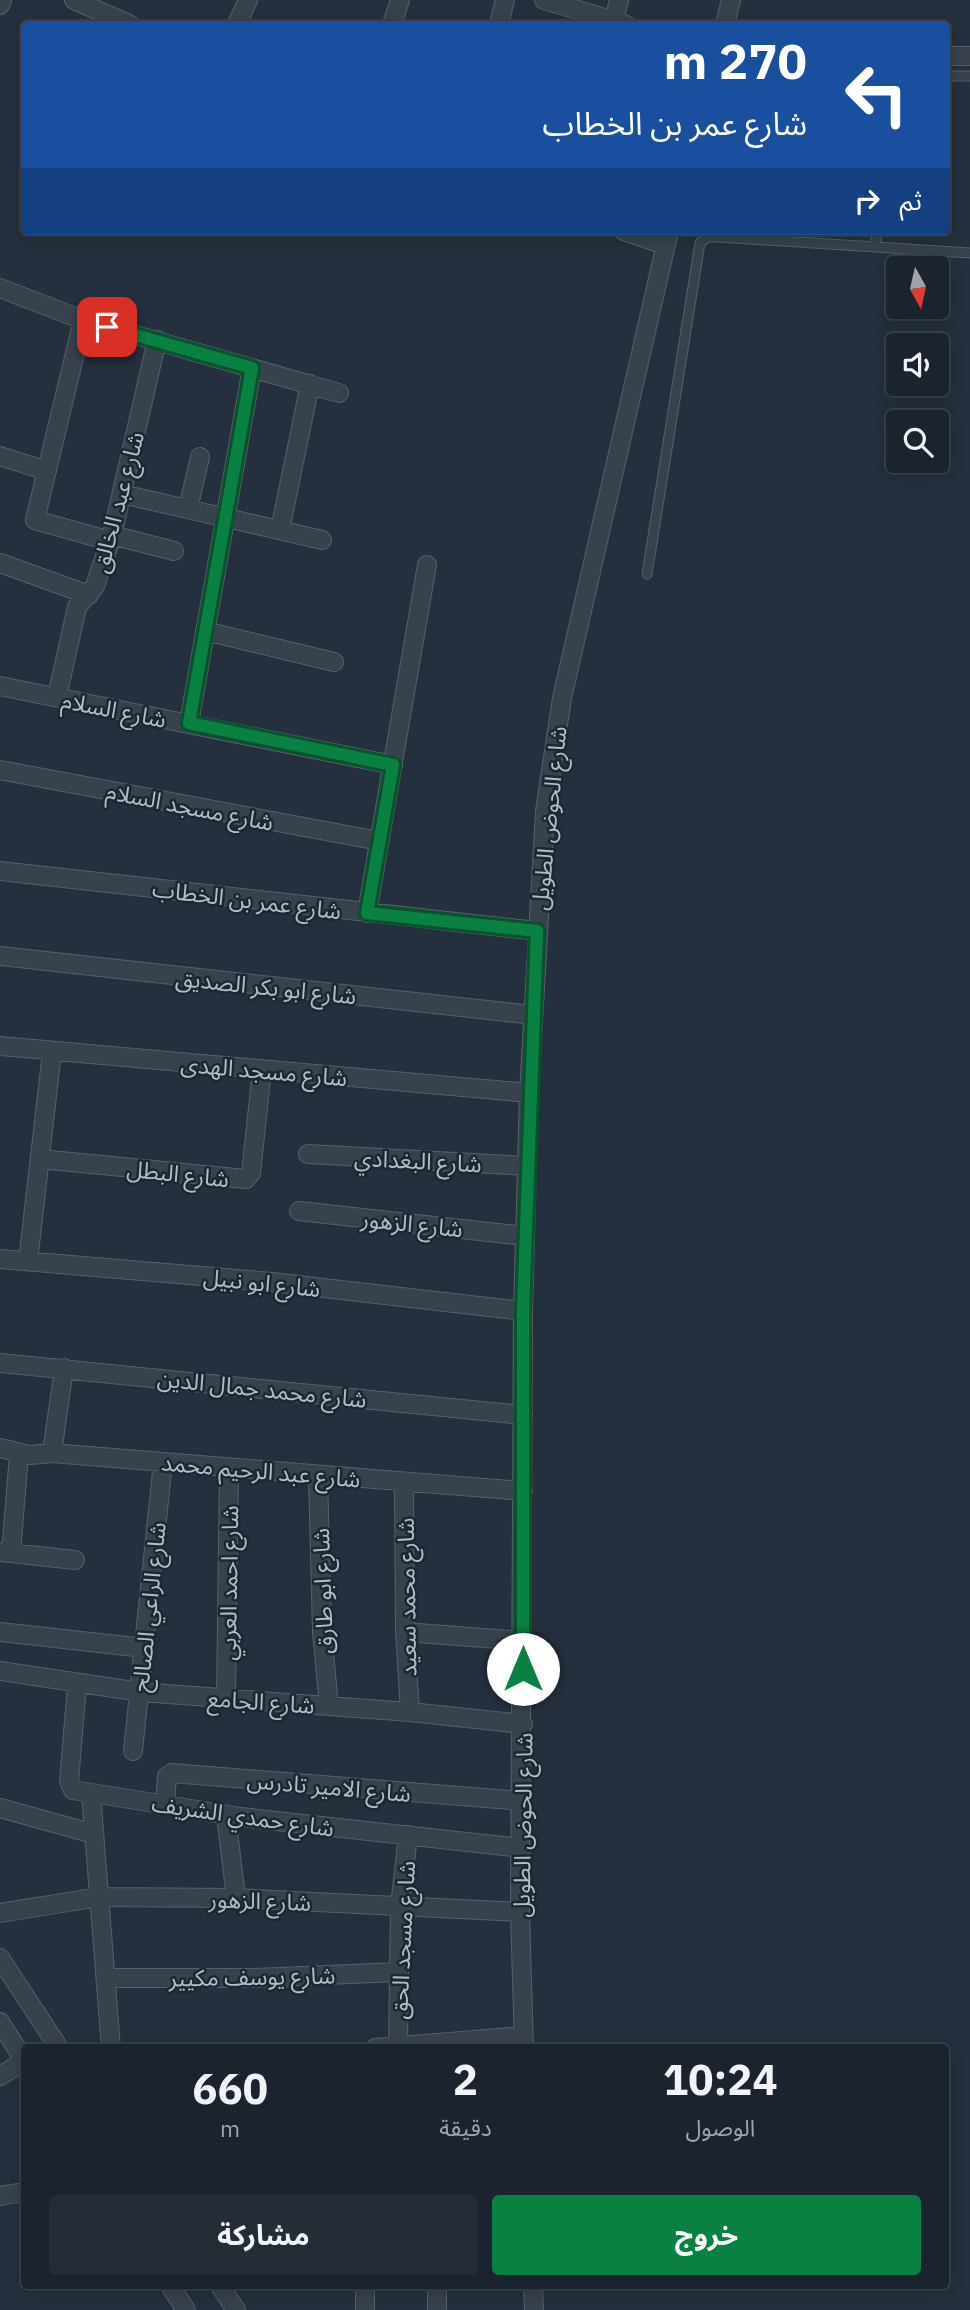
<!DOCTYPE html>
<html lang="ar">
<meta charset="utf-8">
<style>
:root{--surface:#1b242e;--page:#242c36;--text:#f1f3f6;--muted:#a0a4aa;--line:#39414a;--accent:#0b8043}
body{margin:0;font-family:"IBM Plex Sans","Noto Sans Arabic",sans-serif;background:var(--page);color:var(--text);direction:rtl;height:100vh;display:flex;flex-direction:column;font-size:26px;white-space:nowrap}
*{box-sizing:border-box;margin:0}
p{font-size:23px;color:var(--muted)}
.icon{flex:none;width:38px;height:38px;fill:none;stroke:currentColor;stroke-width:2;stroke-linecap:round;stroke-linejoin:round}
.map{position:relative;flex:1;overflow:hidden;direction:ltr}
.sheet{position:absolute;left:21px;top:2044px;width:928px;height:245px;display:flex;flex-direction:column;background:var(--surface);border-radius:7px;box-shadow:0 4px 18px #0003,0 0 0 2px var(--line);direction:rtl}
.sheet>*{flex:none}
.guide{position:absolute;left:21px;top:21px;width:929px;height:214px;border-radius:7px;box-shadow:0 4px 18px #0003,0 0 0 2px var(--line);direction:rtl;background:#1a4fa0;color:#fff;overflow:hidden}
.needle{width:46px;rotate:172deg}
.controls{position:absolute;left:886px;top:256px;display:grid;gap:14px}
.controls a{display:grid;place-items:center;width:63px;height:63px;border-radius:7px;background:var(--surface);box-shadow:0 4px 18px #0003,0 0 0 2px var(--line);font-size:35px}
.pin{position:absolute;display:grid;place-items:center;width:60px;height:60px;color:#fff;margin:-30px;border-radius:14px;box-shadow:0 4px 10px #0006}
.me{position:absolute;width:77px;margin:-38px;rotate:0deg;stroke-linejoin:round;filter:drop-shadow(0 0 5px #0008)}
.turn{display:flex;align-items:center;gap:24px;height:147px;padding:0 28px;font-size:32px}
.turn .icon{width:91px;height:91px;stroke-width:2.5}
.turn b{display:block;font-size:49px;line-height:60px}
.then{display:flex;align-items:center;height:66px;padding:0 28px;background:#0003;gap:14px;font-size:26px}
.eta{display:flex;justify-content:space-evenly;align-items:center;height:119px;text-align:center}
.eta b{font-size:42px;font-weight:700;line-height:49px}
.primary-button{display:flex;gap:14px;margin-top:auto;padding:14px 28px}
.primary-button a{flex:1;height:80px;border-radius:7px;background:var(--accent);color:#fff;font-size:28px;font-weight:700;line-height:80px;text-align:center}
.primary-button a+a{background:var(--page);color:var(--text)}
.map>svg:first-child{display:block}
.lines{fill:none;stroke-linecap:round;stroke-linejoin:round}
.lane-casing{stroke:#56606b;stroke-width:11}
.street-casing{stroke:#56606b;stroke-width:20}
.lane{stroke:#38424d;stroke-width:9}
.street{stroke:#38424d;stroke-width:18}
.route-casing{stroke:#07532c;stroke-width:18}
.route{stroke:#0b8043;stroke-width:12}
.labels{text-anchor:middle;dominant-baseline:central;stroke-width:5;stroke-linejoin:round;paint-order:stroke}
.street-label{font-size:23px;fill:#b3bdc8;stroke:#1d2732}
</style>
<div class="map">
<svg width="970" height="2310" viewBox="0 0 970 2310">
<rect width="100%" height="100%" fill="#24303d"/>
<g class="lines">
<defs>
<path id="lane" d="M947,76H970
M875,247L877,231
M647,574L700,243L708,237H719L970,253"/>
<path id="street" d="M74,0L129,24
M544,0L625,24
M0,5L2,0
M237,24L248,0
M392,24L400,0
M499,24L505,0
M613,24L619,0
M725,24L731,0
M947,56H970
M624,231L665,245
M0,288L83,320L339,393
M83,320L35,520L110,541
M0,456L47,471
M122,494L322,540
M188,509L200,457
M280,530L310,384
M112,535L174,551
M0,563L89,595
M205,631L334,662
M0,686L393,765
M57,697L77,607L95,586L112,535L157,340
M189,723L252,368
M0,770L379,841
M0,871L537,931
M367,913L427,565
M0,956L533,1015
M0,1046L529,1093
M308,1154L527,1166
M40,1159L246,1179L251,1173L262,1070
M299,1211L525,1236
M0,1259L272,1282L523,1311
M28,1261L52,1052
M0,1363L523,1415
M0,1448L30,1455L52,1453L523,1491
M52,1453L64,1368
M318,1475L322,1632L329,1706
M404,1482L405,1632L410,1712
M2,1552L75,1560
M11,1553L19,1454
M0,1632L144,1648
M405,1632L523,1641
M0,1671L140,1692L410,1712L523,1724
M77,1685L69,1781L73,1790L241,1817L521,1848
M226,1698L229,1468
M133,1751L163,1462
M91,1793L111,2048
M165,1805L167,1776L172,1773L522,1801
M0,1808L94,1834
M226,1815L236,1898
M0,1913L99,1897L236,1898L520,1912
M0,1958L59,2048
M106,1978H254L398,1972
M0,2022L24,2060
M398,2045L400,1907L408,1835
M375,2048L523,2036
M524,2048L520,1912L523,1311L529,1093L545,811L562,698L669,231
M0,2076L24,2061
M0,2196L24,2192
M170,2286L186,2310
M220,2286L236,2310
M365,2286V2310
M437,2286V2310
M533,2286L534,2310"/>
</defs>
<use href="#lane" class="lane-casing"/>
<use href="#street" class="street-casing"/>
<use href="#lane" class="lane"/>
<use href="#street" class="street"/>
</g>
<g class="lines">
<defs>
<path id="route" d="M107,327L252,368L189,723L393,765L367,913L537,931L523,1311V1669"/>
</defs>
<use href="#route" class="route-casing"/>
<use href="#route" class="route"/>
</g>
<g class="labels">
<g class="street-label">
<text transform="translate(117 502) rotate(-75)">شارع عبد الخالق</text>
<text transform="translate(114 709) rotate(11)">شارع السلام</text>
<text transform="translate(190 806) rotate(11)">شارع مسجد السلام</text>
<text transform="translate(548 818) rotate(-84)">شارع الحوض الطويل</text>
<text transform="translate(247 899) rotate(7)">شارع عمر بن الخطاب</text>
<text transform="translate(266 986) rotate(6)">شارع ابو بكر الصديق</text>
<text transform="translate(264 1070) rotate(5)">شارع مسجد الهدى</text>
<text transform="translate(418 1160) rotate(3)">شارع البغدادي</text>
<text transform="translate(178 1173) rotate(6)">شارع البطل</text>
<text transform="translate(412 1223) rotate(6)">شارع الزهور</text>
<text transform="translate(262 1282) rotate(6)">شارع ابو نبيل</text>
<text transform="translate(262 1388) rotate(6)">شارع محمد جمال الدين</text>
<text transform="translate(261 1470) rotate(5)">شارع عبد الرحيم محمد</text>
<text transform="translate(228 1583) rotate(-89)">شارع احمد العربي</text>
<text transform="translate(322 1591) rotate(-92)">شارع ابو طارق</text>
<text transform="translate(406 1597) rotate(-91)">شارع محمد سعيد</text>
<text transform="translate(148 1607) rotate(-84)">شارع الراعي الصالح</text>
<text transform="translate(261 1701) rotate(4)">شارع الجامع</text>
<text transform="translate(329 1786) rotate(5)">شارع الامير تادرس</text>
<text transform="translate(243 1815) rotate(8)">شارع حمدي الشريف</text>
<text transform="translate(522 1825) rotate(-89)">شارع الحوض الطويل</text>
<text transform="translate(260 1900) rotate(2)">شارع الزهور</text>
<text transform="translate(402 1940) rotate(-87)">شارع مسجد الحق</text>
<text transform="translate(252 1976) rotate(-1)">شارع يوسف مكيير</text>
</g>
</g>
</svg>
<div class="controls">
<a><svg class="needle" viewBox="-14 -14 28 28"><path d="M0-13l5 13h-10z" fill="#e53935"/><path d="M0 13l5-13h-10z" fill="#a0a4aa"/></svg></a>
<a><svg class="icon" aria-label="sound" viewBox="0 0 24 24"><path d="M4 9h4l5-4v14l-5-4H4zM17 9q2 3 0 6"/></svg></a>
<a><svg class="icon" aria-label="search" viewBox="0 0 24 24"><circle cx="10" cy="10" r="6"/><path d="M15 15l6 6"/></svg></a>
</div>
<div class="pin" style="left:107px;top:327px;background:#d93025"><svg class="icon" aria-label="arrive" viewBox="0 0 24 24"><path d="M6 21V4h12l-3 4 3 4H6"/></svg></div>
<svg class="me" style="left:523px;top:1669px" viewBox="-20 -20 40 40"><circle r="19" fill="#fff"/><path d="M0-13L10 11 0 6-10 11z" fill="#0b8043"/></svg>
<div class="guide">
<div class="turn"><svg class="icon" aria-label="left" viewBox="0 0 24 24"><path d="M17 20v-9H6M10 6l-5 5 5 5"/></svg><div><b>270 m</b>شارع عمر بن الخطاب</div></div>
<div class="then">ثم<svg class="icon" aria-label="right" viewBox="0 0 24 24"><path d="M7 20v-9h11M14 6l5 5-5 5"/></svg></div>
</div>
<section class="sheet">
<div class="eta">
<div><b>10:24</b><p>الوصول</p></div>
<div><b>2</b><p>دقيقة</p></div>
<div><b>660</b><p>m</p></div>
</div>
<div class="primary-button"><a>خروج</a><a>مشاركة</a></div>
</section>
</div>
